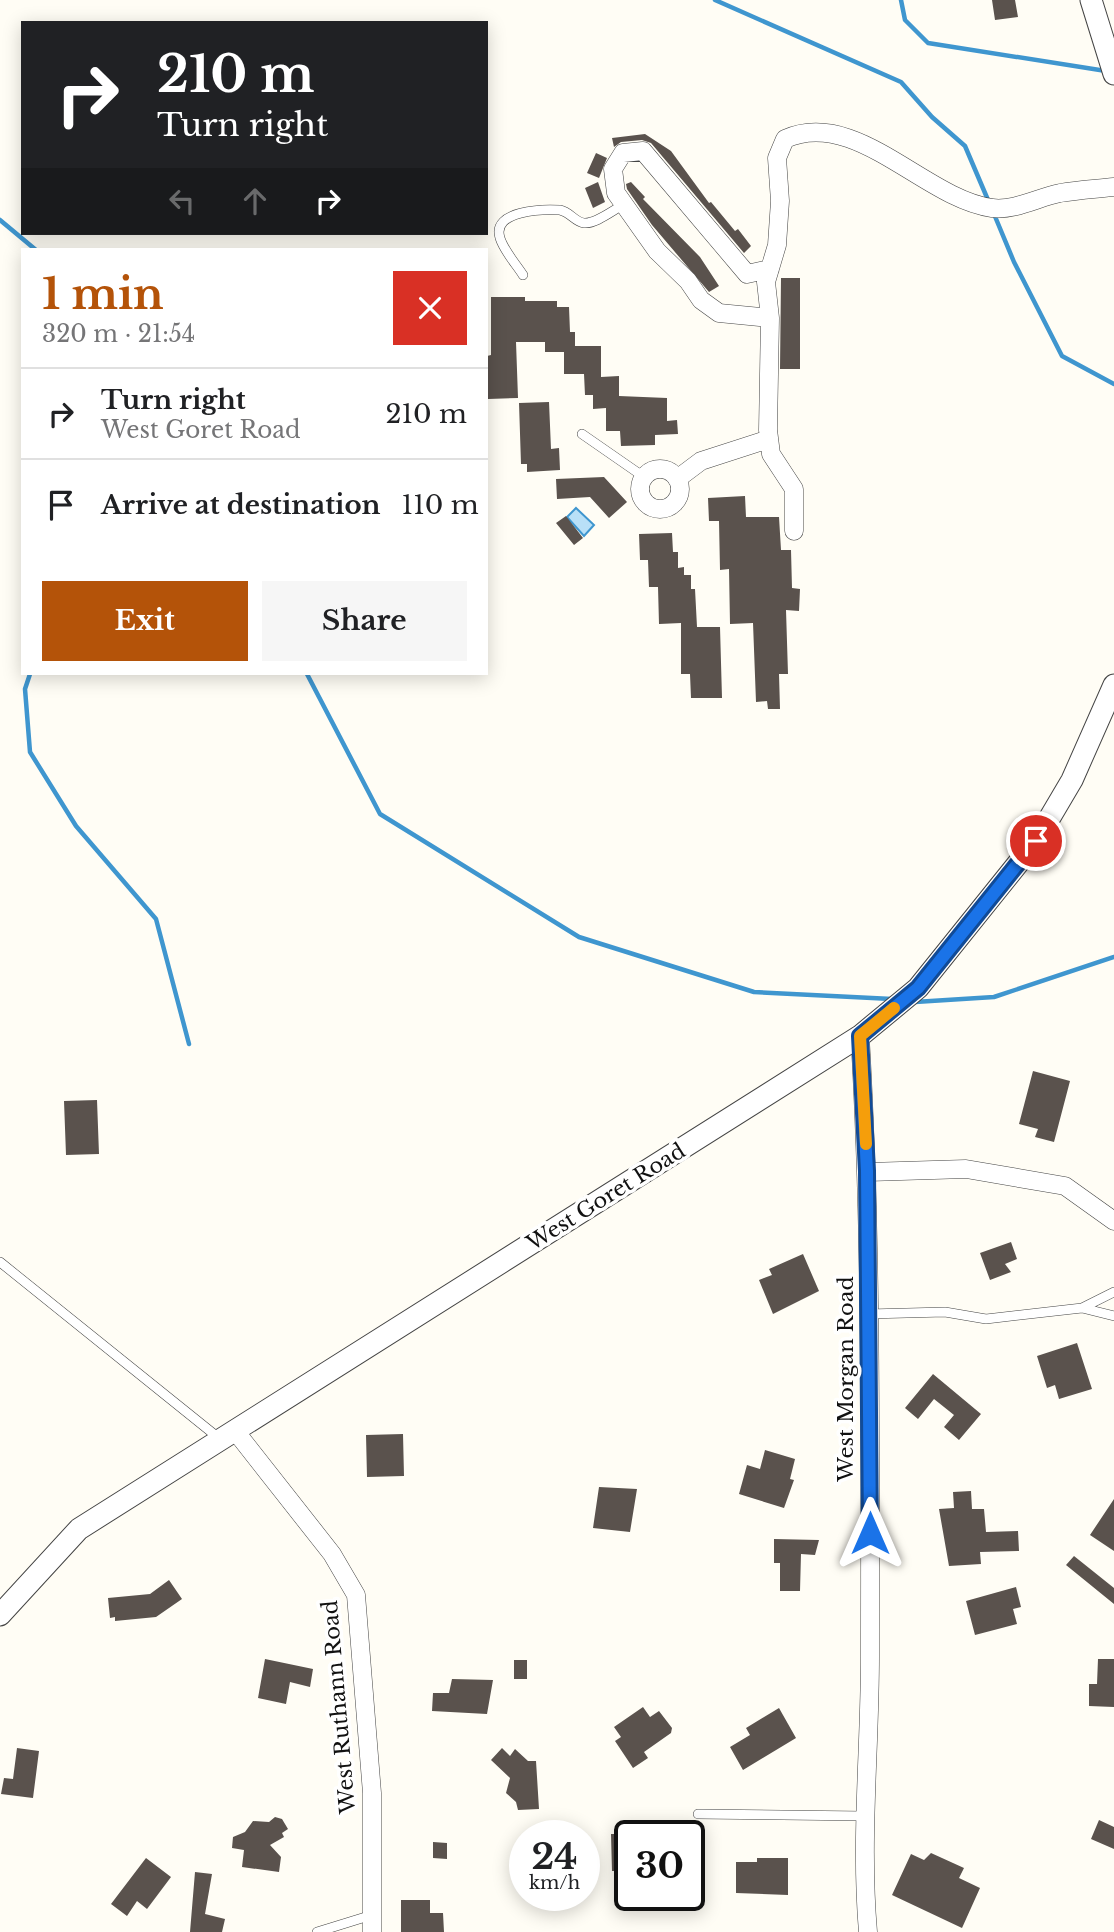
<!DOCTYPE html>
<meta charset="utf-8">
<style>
:root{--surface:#fff;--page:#f6f6f6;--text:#202124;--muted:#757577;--line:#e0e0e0;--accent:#b45309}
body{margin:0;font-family:"Libre Baskerville",serif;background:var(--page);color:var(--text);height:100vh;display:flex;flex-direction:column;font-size:26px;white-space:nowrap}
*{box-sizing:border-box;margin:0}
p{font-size:23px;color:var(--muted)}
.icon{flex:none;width:38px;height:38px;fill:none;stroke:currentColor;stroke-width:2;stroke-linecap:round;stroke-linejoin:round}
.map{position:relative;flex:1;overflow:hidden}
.details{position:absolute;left:21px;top:248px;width:467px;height:427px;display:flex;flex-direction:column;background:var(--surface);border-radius:0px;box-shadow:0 4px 18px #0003}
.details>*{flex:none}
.hud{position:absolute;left:21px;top:21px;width:467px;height:214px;border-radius:0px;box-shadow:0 4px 18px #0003;background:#202124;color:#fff;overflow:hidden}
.speed{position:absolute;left:509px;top:1820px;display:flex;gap:14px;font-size:35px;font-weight:700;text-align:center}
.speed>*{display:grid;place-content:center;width:91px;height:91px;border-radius:50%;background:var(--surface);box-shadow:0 4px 18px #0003;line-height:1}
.speed small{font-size:18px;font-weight:400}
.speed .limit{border:4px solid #111;border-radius:10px;background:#fff;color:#111}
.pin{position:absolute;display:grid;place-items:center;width:60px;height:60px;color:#fff;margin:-30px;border:4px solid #fff;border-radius:50%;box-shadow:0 2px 7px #0007}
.me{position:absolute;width:77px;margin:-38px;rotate:0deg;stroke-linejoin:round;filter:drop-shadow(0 0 5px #0008)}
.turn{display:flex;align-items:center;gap:24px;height:147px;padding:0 21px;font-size:32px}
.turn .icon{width:91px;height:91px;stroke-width:2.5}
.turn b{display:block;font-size:49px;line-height:60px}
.lanes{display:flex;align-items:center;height:66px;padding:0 21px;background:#0003;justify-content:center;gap:35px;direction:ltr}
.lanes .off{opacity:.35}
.round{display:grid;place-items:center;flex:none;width:74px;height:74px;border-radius:0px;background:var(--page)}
.overview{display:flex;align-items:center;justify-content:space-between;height:119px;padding:0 21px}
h1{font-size:42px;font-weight:800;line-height:52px;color:var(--accent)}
.primary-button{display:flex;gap:14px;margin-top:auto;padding:14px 21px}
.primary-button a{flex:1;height:80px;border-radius:0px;background:var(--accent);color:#fff;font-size:28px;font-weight:800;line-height:80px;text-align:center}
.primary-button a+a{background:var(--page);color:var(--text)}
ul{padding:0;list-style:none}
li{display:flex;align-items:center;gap:21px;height:91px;padding:0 21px;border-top:2px solid var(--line)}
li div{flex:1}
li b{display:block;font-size:26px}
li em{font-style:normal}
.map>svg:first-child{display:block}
.water{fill:#b9e0f7;stroke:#3f96cf;stroke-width:2}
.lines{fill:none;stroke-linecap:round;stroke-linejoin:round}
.stream{stroke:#3f96cf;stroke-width:4.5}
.building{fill:#5a524d}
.service-casing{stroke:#444;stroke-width:10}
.minor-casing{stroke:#444;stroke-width:19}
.tertiary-casing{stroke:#444;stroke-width:23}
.service{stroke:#fff;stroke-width:9}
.minor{stroke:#fff;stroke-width:18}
.tertiary{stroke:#fff;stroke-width:21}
.route-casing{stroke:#114b97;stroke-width:18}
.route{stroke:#1a73e8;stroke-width:12}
.slow{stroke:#f59e0b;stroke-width:12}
.labels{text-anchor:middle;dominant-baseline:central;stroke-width:7;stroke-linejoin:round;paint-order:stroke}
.street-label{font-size:21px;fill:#111;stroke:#fff}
</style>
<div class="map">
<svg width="1114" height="1932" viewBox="0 0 1114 1932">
<rect width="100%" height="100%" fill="#fffdf5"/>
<path class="water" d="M576,508L594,525L584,536L567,517Z"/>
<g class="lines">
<path class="stream" d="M715,0L901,82L932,117L965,146L988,200
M901,0L905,20L928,43L1106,71
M994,214L1014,262L1062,356L1114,384
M0,220L36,250
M30,674L25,689L30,752L76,826L156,919L189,1044
M307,674L380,814L579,937L754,992L892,999
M915,1002L994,997L1114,957"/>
</g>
<path class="building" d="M992,0H1015L1018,17L995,20Z
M645,134L671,151L709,203L711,202L735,231L738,229L751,246L744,253L651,143L642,140L621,142L614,147L612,138Z
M596,153L607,158L599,178L587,173Z
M598,182L605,202L593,208L585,188Z
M631,182L645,197L643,199L700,257L719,286L709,292L652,225L627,189L626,184Z
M781,278H800V369H780Z
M491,297H525V301H557V307H569L570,332H575V346H601V377L619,376V396L667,398V421L677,420L678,434L655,435V445L621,446L620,431H606V408L593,409V395H585L584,374H564V352H545V342H516L518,398L488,399L487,356L491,355Z
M549,402L551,449L559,448L560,470L527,472V464H521L519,403Z
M604,477L627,502L609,518L590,497L557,499L556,479Z
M745,496L746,517H779L781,550H791L792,588L800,589L799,611L786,610L788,674H779L780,709H768L767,701L756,702L753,623L730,624L729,569L720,570L719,521H709L708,498Z
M566,516L583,538L574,545L556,523Z
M672,533L673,552H678V568L684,567V575H691V589H695L697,627H720L722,698H691L690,674H681V623L659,624L658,587H649L648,560H640L639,534Z
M1033,1071L1070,1081L1054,1142L1035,1137L1038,1129L1019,1124Z
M97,1100L99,1154L66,1155L64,1101Z
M1011,1242L1017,1259L1005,1264L1011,1272L990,1280L980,1253Z
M803,1254L819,1291L773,1314L759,1280L772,1275L769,1269Z
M1077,1343L1092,1389L1059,1399L1055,1385L1047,1388L1037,1356Z
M933,1374L981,1414L959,1440L944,1427L954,1415L934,1399L918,1419L905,1408Z
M403,1434L404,1476L367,1477L366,1435Z
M765,1450L795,1459L790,1479L794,1480L784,1508L739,1494L747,1465L760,1469Z
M599,1487L637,1489L630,1532L593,1528Z
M971,1491L972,1509H984L986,1532L1018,1531L1019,1551L980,1552L981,1564L949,1566L939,1509L954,1508L953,1492Z
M1114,1499V1551L1090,1535Z
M774,1539L819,1540L815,1555L801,1554L800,1591H780V1563H774Z
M1074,1556L1114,1588V1604L1066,1565Z
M169,1580L182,1599L156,1617L115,1621V1617L110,1618L108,1598L150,1594Z
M1016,1587L1021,1607L1013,1609L1017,1624L975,1635L966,1601Z
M265,1659L313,1669L310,1687L290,1682L286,1704L258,1698Z
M1098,1659H1114V1707L1089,1706V1684H1097Z
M514,1660H527V1679H514Z
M452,1679L493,1680L487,1714L432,1711L433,1693H449Z
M643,1707L650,1717L659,1711L672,1728L671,1733L644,1752L648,1758L633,1768L615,1741L621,1737L614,1727Z
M779,1708L796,1738L743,1770L730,1747L750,1735L746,1728Z
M17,1748L39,1751L33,1798L1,1794L4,1778L13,1779Z
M502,1748L510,1756L515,1749L528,1761H536L539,1809L518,1810L516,1802L506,1793L510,1778L491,1760Z
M275,1817L282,1819L288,1829L282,1833L284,1837L270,1845L281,1857L279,1872L242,1867L244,1850L232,1848L233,1837L245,1832L253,1821L269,1822Z
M1099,1820L1114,1827V1849L1091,1839Z
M611,1834H630V1871H612Z
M433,1842L447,1843V1859L433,1858Z
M931,1853L964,1868L959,1878L980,1888L962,1928L892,1895L911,1854L924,1860Z
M146,1858L171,1877L147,1909L137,1901L127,1916L111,1904Z
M757,1858H788V1895L736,1893V1862H757Z
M195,1872L212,1874L205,1914L225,1919L222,1932H190Z
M401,1900H430V1913H443L444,1932H401Z"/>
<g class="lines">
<defs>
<path id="service" d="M523,275C516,264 504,251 500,238C491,210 544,209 560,210C570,212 575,222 584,223C596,224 613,210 623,205
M582,434L644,477
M0,1262L220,1439
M1082,1308L1114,1292
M868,1314L945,1312L986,1319L1082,1308L1114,1316
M698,1814L864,1816
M317,1932L372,1915"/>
<path id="minor" d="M770,269L747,274L643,151L623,153L613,169L616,193L657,251L688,281L701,300L719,313L770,318
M640 489a20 20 0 1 1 40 0a20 20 0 1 1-40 0Z
M677,479L701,461L769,439
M794,531V489L771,454L768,430L770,318L766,282L777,245L780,201L777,158L785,139C855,107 925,199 992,208C1015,211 1039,197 1060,193C1078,190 1096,189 1114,187
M860,1036C872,1243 870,1450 870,1656C870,1749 860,1840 868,1932
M868,1172L966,1169L1065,1186L1114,1221
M236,1432L332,1554L356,1595L372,1793V1932"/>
<path id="tertiary" d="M1091,0L1114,74
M0,1615L79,1529L860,1036L918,988L1036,841L1072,780L1114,685"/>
</defs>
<use href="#service" class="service-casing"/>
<use href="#minor" class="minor-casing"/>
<use href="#tertiary" class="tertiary-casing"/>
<use href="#service" class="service"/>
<use href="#minor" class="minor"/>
<use href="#tertiary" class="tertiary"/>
</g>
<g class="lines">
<defs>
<path id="route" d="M870,1533L867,1171L860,1036L918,988L1036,841"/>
</defs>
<use href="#route" class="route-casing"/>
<use href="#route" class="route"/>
<path class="slow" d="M866,1144L860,1036L894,1008"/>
</g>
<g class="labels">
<g class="street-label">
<text transform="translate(606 1197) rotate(-32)">West Goret Road</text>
<text transform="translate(846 1379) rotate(-90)">West Morgan Road</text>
<text transform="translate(339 1707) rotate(-95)">West Ruthann Road</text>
</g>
</g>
</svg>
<div class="speed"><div>24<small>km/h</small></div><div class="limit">30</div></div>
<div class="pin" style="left:1036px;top:841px;background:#d93025"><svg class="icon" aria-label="arrive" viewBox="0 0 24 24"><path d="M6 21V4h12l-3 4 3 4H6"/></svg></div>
<svg class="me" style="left:870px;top:1533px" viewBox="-20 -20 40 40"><path d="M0-17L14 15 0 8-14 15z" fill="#1a73e8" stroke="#fff" stroke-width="4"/></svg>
<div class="hud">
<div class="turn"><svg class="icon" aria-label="right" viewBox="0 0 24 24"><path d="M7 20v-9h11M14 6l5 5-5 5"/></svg><div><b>210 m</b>Turn right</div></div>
<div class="lanes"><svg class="icon off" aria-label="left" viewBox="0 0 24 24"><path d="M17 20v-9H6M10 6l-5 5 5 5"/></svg><svg class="icon off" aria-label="ahead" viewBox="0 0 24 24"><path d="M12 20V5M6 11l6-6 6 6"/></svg><svg class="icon" aria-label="right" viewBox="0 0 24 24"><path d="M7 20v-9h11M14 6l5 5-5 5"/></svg></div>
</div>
<section class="details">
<div class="overview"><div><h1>1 min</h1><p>320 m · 21:54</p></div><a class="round" style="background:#d93025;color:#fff"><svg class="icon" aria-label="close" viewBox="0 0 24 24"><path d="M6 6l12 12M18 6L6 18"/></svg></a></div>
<ul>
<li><svg class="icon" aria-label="right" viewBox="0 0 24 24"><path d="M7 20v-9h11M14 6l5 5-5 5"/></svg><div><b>Turn right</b><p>West Goret Road</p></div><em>210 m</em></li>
<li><svg class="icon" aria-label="arrive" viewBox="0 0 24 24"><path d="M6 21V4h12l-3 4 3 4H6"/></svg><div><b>Arrive at destination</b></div><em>110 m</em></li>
</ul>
<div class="primary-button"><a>Exit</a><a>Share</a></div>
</section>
</div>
